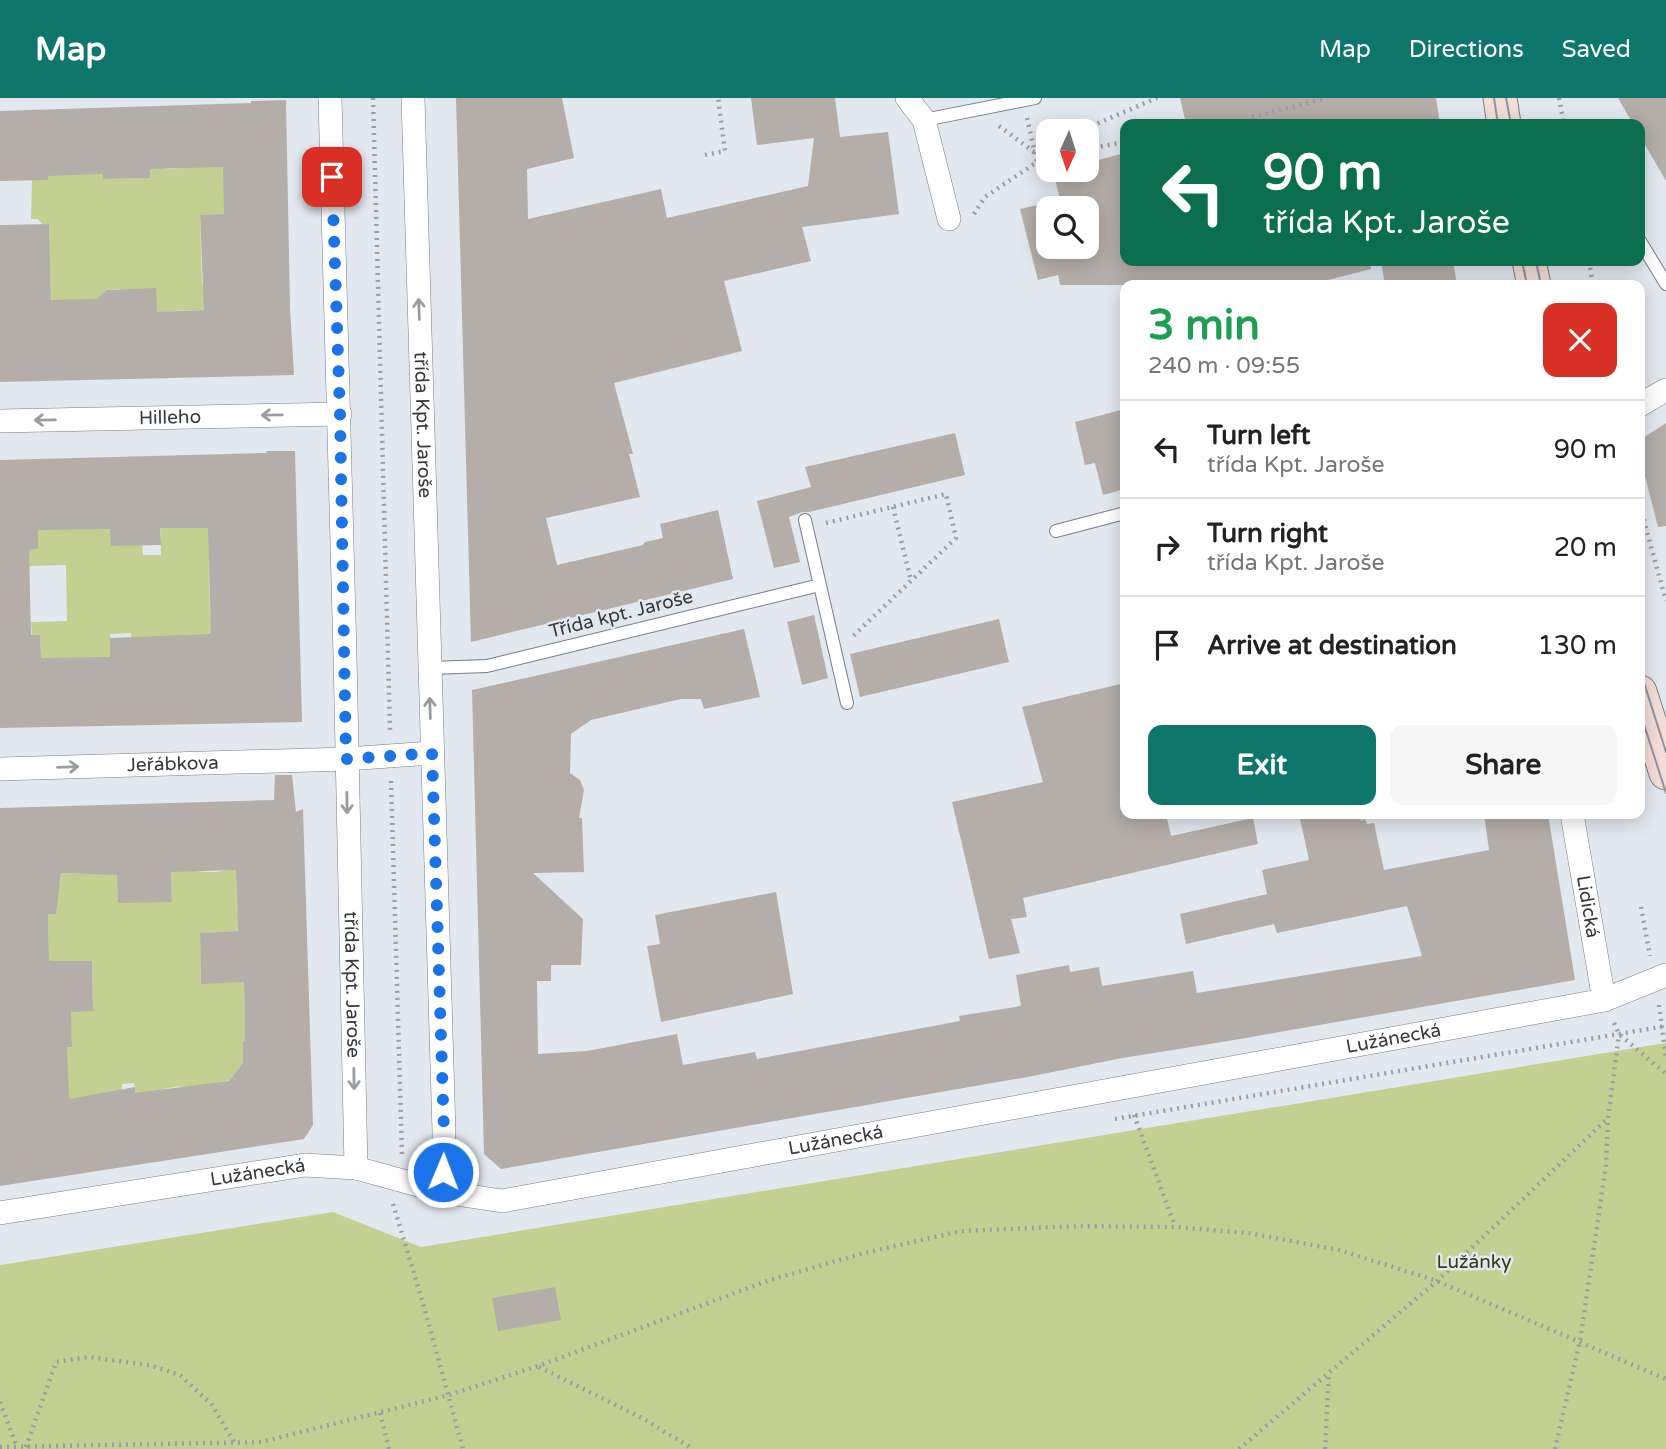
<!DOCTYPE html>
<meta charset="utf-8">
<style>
:root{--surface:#fff;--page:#f6f6f6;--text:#222;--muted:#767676;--line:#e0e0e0;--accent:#0f766e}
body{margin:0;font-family:"Varela Round",sans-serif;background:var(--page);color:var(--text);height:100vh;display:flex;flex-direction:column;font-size:26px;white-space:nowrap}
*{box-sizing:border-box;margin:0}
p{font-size:23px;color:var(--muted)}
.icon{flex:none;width:38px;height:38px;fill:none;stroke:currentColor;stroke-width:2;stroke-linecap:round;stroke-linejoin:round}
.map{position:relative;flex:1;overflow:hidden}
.details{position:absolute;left:1120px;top:182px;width:525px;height:539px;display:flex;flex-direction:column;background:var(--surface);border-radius:14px;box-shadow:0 4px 18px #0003}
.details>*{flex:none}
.top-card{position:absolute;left:1120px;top:21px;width:525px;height:147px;border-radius:14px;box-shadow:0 4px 18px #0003;background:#0b6e4f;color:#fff;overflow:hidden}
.needle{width:46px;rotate:183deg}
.fabs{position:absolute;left:1036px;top:21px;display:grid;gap:14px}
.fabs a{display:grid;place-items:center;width:63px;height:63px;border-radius:14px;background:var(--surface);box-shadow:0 4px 18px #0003;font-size:35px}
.pin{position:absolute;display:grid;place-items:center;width:60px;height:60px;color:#fff;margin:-30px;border-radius:14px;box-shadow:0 4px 10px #0006}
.me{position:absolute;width:77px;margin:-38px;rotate:1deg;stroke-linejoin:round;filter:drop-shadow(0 0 5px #0008)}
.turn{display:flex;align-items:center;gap:24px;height:147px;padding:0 28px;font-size:32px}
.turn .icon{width:91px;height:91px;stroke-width:2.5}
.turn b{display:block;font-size:49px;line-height:60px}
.round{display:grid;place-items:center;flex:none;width:74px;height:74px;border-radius:14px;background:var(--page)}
.head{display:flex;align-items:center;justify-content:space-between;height:119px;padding:0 28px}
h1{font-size:42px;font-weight:700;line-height:52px;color:#1e9e55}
.button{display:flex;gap:14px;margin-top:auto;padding:14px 28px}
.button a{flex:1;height:80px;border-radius:14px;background:var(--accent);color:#fff;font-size:28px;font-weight:700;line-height:80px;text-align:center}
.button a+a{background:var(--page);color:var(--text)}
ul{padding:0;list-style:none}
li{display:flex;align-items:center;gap:21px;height:98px;padding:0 28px;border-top:2px solid var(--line)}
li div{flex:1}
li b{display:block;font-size:26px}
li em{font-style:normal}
header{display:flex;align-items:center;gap:42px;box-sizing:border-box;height:98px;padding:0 35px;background:var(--accent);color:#fff}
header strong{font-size:33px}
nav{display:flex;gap:38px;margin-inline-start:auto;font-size:24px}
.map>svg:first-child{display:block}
.green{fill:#c3d091}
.building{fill:#b4ada8;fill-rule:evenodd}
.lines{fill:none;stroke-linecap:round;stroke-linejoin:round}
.lane-casing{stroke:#797d84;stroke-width:14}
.street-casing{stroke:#797d84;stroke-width:24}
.secondary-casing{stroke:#797d84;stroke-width:35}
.path{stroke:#9a9ea3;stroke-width:4.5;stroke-dasharray:2 5;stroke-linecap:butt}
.lane{stroke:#fff;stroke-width:12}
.street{stroke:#fff;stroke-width:23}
.secondary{stroke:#f4ddd7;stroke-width:33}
.tram{stroke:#909499;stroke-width:2}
.oneway{stroke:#9a9c9d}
.route{stroke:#1a73e8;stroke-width:12;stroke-dasharray:0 21.6}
.labels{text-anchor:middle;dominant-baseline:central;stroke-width:5;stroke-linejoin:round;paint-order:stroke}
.street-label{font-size:19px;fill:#36383b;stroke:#e2e8ef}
.park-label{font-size:19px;fill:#353c13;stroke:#e2e8ef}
</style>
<header>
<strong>Map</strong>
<nav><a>Map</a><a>Directions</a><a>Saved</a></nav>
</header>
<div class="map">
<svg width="1666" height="1351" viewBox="0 0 1666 1351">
<rect width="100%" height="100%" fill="#e2e8ef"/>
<path class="green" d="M227,67L225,114L223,116L200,118L202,185L222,184L223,211L172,213L157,216L120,191L106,192L103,195V217L51,209L49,126H42L38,121H31L32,82H47L48,78L103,70L104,81L150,80V69L169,71Z
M160,420L217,430L209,467L210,516L236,535L131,543V535L110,536V566L41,560L40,537H32L31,524L67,523L66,467L29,468V452L38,451V425L110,421L111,448L129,447L142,444L143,457H161Z
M236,768L237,813L242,833L200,835L201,885L244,884L245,943H243V969H240L230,982L182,993L180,988L163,991V995L136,999L134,985L122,986V992L51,1012L67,960V949L72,948L71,933L50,914L93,912L92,863H49L48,816H56L57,800L46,786H60L61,775L88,776L117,771L172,804L171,769C191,772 218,779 236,768Z
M1666,945V1351H0V1167L333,1114L421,1149Z"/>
<path class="building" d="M456,0H562L574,60L527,71L528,121L661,91L667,120L808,88L814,40L757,47L751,0H835L840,39L888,34L899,116L802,129L811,163L724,183L742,253L614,285L633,356H629L640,399L546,420L557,467L643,447L645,444L663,440L660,426L718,412L733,481L471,544Z
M1180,0H1436L1440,26H1186Z
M1618,0H1666V83L1640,38V26H1633Z
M286,2L290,210L294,277L0,284V127L49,126L51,202L97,201L106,192L156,190L157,214L204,212L200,117L224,116L223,69L150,71V80L103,81V76L48,78V82L0,83V13L251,5V3Z
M1125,55V163H1370L1371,171L1308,187H1060L1058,177L1038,182L1020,111L1060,102L1053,72H1087V65ZM1048,110H1087V149H1048Z
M1381,163H1453L1457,187H1385Z
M1125,311V391L1103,397L1095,365L1085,367L1075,324Z
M1666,325V428L1658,429L1640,359V342Z
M955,335L965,377L809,414H802L789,419L800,464L774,470L757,403L811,389L805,369Z
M267,353H295L302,624L0,630V362L266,355ZM160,430H208L211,536L110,540V559L41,560L40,537H31L29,452L38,451V432L110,431L111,448L161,447Z
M814,517L828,580L802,587L787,524Z
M999,521L1009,564L860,599L850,556Z
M744,531L760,599L704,611L701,601H681L591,622L571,636L570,675L580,682L584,692L579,720H582L584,774L533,775L583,821L581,867H551V883H537L538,956L587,953L677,936L683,967L755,954L757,961L960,923L959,918L1021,908L1016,877L1069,867L1070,874L1099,869L1102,888L1193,873L1197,895L1422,858L1407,808L1277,835L1274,826L1186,846L1180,816L1267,796L1262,772L1309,762L1299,716H1359L1361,723L1365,721L1367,726L1374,725L1384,772L1489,752L1484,716H1548L1575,882L1240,941L1117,961L1033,978L501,1071L484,1056L472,592Z
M1125,585V716H1166L1171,738L1253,720L1258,746L1023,800L1027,819L1011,821L1020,855L989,861L952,704L1043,684L1022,609Z
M275,677H292L296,714L303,711L313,1027L304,1041L0,1088V710L274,702ZM236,772L238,833L200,835L201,886L244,884L245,943H243V965L229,983L135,995V989L69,1001L67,949H72L71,914L93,913L92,863H49L48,816H56L61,775L117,777L118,805L172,804L171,774Z
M776,794L793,896L661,924L647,848L660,846L655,817Z
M555,1189L561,1222L498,1233L492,1200Z"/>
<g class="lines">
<defs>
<path id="lane" d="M924,22L1035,0
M1640,143L1666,186
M805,422L847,605
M1056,433L1125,415
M429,570L487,568L820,487"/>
<g id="street">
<path id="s1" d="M330,0C342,357 348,713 356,1070"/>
<path id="s2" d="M413,0L444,1034L443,1094"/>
<path d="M907,0L924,22L949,121"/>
<path d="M1640,307L1666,292"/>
<path id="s3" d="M0,323L340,316"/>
<path id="s4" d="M0,671L346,661L432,655"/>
<path id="s5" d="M1572,716L1604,902"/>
<path id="s6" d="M0,1115L305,1067L356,1070L443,1094L502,1103L1604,902L1666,877"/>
</g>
<path id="secondary" d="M1500,0L1504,26
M1529,163L1534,187
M1640,594L1666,675"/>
</defs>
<use href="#lane" class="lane-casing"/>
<use href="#street" class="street-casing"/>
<use href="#secondary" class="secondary-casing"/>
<path class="path" d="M373,0L390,632
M1559,0L1564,26
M1252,19L1327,0
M1027,20L1037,64L1048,60
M999,28L1034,54
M1086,33L1096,26L1157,0
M1087,51L1125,44
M705,57L725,53L718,0
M974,116L985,99L1037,64
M1589,163L1593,187
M1640,408L1666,503
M893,409L911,483
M826,425L946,396L956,440L851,540
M391,683L402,1056
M1641,809L1650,858
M1659,907L1666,959
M1614,925L1619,936L1666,976
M1134,1017L1175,1128
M1115,1021L1666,928
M393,1106L425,1212L463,1351
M539,1269L642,1320L693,1351
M0,1304L17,1349
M380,1315L389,1351
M0,1349L261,1344L449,1297L538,1268L770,1182L864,1155L961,1133L1079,1128L1176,1129L1248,1135L1339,1152L1437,1183L1666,1281
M26,1349L56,1264L88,1259L149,1267L180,1277L212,1307L234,1344
M1239,1351L1437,1183L1608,1020
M1325,1351L1329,1275
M1555,1351L1580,1243L1606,1067L1608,1020L1619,936"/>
<use href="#lane" class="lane"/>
<use href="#street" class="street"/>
<use href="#secondary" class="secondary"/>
<path class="tram" d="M1494,0L1498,26
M1506,0L1511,26
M1522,163L1527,187
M1536,163L1541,187
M1640,572L1666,654
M1640,614L1666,695"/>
</g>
<defs><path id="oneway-shaft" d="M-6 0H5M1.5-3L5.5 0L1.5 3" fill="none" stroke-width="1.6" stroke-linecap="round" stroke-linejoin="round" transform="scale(1.75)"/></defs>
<g class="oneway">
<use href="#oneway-shaft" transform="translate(419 211) rotate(-92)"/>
<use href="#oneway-shaft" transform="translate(272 317) rotate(179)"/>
<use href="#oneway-shaft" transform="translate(45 322) rotate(179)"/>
<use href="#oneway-shaft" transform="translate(430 610) rotate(-92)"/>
<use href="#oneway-shaft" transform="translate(68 669) rotate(-2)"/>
<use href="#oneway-shaft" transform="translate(347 705) rotate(89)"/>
<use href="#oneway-shaft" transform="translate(354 981) rotate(89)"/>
</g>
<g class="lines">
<path class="route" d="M332,79L340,316L346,661L432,655L444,1034L443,1074"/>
</g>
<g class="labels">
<g class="street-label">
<text stroke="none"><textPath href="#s3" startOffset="170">Hilleho</textPath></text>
<text stroke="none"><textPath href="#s2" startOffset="327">třída Kpt. Jaroše</textPath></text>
<text transform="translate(621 516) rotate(-14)">Třída kpt. Jaroše</text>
<text stroke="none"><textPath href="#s4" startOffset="173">Jeřábkova</textPath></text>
<text stroke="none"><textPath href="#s5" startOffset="94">Lidická</textPath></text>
<text stroke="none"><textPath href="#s1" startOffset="887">třída Kpt. Jaroše</textPath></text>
<text stroke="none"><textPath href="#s6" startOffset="1416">Lužánecká</textPath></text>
<text stroke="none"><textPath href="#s6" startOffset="849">Lužánecká</textPath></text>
<text stroke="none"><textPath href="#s6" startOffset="261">Lužánecká</textPath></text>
</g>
<g class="park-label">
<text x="1474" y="1164">Lužánky</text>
</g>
</g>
</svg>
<div class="fabs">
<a><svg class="needle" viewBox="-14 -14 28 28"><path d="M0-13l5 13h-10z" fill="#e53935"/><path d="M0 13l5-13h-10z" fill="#767676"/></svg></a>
<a><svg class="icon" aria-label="search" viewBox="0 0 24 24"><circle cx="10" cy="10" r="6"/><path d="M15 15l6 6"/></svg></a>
</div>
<div class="pin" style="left:332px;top:79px;background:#d93025"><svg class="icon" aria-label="arrive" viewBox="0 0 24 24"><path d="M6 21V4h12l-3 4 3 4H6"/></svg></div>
<svg class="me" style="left:443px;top:1074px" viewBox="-20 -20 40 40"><circle r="17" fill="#1a73e8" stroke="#fff" stroke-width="3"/><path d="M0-11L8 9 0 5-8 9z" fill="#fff"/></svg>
<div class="top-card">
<div class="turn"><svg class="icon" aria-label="left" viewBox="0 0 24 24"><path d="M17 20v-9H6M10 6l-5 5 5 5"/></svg><div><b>90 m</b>třída Kpt. Jaroše</div></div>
</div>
<section class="details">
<div class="head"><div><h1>3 min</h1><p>240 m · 09:55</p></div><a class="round" style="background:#d93025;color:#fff"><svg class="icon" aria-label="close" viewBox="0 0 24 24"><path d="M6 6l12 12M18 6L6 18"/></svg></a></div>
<ul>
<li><svg class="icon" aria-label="left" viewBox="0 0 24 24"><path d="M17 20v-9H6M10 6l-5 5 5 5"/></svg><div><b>Turn left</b><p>třída Kpt. Jaroše</p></div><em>90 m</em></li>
<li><svg class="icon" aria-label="right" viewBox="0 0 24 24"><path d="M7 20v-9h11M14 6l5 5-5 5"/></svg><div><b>Turn right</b><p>třída Kpt. Jaroše</p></div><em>20 m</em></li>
<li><svg class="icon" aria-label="arrive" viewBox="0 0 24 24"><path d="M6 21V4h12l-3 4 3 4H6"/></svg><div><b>Arrive at destination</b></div><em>130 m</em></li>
</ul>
<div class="button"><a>Exit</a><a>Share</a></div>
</section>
</div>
